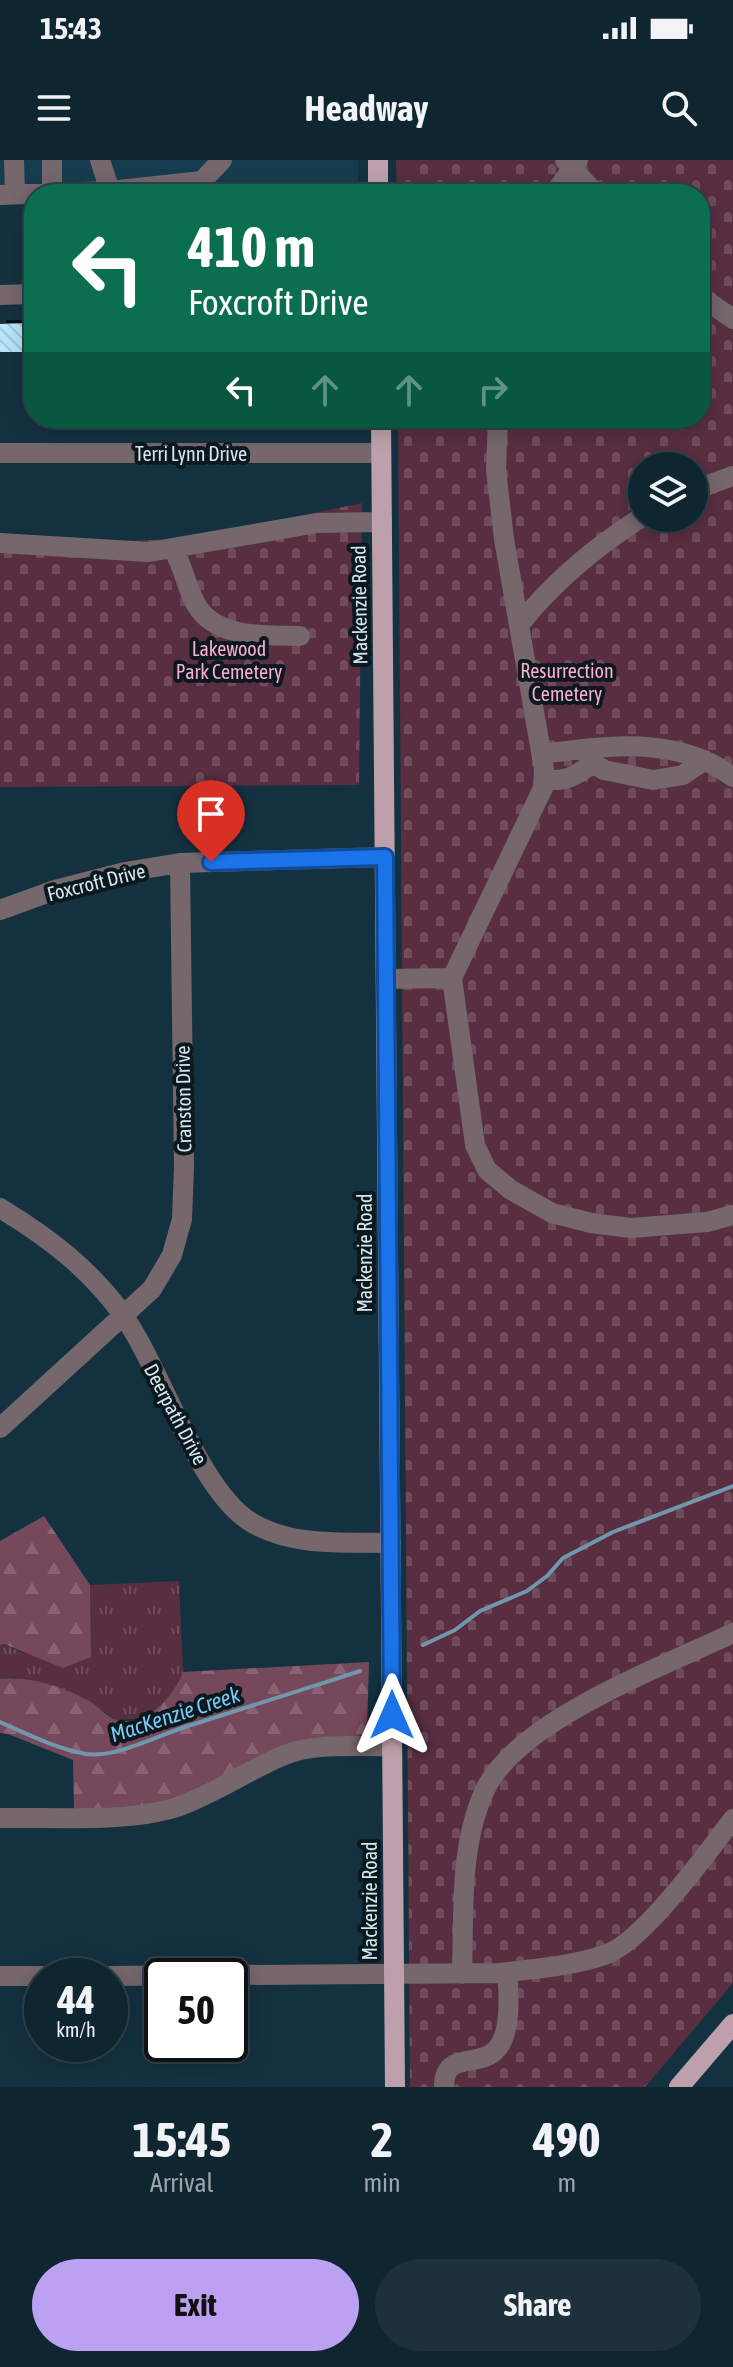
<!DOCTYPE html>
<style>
:root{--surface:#0f2530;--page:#1d313c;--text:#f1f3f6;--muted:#9ba5ab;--line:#2f424c;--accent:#bca0f2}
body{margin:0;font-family:"Asap Condensed",sans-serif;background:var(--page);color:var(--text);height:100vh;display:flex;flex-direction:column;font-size:30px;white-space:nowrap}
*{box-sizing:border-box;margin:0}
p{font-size:26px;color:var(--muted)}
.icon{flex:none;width:44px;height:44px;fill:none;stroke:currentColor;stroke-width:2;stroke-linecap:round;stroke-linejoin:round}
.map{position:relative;height:1927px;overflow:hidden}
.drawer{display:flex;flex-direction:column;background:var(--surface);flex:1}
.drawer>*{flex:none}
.top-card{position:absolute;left:24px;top:24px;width:686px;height:244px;border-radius:32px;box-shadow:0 4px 20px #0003,0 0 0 2px var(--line);background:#0b6e4f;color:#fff;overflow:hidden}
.controls{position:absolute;left:628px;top:292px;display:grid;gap:16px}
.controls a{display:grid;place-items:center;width:80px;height:80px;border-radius:50%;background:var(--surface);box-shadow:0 4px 20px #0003,0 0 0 2px var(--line);font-size:40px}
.speed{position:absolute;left:24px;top:1798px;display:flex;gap:16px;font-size:40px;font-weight:700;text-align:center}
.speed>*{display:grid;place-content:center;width:104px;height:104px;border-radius:50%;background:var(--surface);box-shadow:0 4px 20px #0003,0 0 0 2px var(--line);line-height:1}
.speed small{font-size:20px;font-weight:400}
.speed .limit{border:4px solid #111;border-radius:12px;background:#fff;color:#111}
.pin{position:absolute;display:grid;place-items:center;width:68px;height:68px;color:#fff;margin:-82px -34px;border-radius:50% 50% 50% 0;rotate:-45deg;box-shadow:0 0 8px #0007}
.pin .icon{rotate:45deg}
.me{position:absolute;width:88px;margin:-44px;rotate:0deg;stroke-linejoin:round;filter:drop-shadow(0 0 6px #0008)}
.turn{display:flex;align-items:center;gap:28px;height:168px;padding:0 32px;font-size:36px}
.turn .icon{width:104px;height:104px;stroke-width:2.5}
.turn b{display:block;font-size:56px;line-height:68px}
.lanes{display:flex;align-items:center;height:76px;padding:0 32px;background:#0003;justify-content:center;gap:40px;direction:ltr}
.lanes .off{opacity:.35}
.eta{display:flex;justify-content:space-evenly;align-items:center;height:136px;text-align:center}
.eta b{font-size:48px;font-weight:700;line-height:56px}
.cta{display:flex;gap:16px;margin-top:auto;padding:16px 32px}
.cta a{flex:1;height:92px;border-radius:48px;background:var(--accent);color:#111;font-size:32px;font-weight:700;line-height:92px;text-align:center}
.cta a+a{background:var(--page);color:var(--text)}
.status{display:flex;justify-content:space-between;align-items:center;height:56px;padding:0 40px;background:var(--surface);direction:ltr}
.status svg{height:22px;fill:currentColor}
header{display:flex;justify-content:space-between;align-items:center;height:104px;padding:0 32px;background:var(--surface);font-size:36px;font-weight:700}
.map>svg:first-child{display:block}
.built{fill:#163d4f}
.grass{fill:url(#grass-tufts)}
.forest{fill:url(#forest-firs)}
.cemetery{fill:url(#cemetery-stones);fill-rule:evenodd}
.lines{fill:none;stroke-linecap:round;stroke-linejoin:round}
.stream{stroke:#6f98ad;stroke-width:4}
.building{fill:url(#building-back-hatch);filter:url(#shadow)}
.minor{stroke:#75676c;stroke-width:20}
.major{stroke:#bda0ab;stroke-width:20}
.route-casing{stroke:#114b97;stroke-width:20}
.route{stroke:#1a73e8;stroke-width:14}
.labels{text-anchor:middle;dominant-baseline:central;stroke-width:8;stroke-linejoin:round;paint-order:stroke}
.street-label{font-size:20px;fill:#d5e6ef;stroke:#0b181e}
.park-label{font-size:20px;fill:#fbadcd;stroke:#0b181e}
.water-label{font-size:22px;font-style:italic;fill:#7acbf4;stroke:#0b181e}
</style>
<div class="status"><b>15:43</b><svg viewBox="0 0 49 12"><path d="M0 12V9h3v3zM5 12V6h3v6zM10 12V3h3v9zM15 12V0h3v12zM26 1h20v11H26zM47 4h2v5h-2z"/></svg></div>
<header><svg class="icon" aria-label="menu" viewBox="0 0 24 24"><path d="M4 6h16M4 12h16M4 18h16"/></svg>Headway<svg class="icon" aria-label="search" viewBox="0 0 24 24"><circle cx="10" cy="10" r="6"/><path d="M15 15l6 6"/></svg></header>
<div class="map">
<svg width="733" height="1927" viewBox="0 0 733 1927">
<defs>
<pattern id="grass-tufts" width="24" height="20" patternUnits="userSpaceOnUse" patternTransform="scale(2)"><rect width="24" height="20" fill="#592e41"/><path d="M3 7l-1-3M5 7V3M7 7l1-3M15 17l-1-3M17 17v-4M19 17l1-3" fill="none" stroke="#704c5d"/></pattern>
<pattern id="forest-firs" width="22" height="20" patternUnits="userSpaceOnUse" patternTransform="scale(2)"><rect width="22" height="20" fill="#76485b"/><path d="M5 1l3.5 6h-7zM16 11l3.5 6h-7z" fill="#896273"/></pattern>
<pattern id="cemetery-stones" width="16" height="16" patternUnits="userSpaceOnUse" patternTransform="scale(2)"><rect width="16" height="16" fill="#592e41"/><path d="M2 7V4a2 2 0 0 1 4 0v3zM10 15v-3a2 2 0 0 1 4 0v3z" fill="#704c5d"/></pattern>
<pattern id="building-back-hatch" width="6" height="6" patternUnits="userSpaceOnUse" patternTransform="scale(2)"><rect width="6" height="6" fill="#b9e4fc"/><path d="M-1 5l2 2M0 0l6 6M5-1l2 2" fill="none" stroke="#a1c4d8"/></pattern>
<filter id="shadow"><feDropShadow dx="6" dy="-6" stdDeviation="0" flood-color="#0009"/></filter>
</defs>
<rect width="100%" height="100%" fill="#143140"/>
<path class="built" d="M0,0H358V32L34,34L0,40Z"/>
<path class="grass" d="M179,1421L183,1512L177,1526L163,1543L145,1558L116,1560L90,1542L14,1517L0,1519V1485L3,1484L23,1493L91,1496L90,1425Z"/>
<path class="forest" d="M44,1356L90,1425L91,1497L63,1508L4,1484L0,1485V1381Z
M369,1502L367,1568L363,1575L269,1593L178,1637L145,1645L74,1650L73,1600L8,1574L0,1573V1519C29,1515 66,1528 91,1542C99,1547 108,1558 117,1560C147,1567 173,1537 183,1512Z"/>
<path class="cemetery" d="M396,0H733V1823L645,1927H410L398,258H700V34H397ZM642,306H694V358H642Z
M362,343L359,625L0,627V376L119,381L187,379Z"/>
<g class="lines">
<path class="stream" d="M423,1485L455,1470L480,1451L527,1431L547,1416L563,1398L613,1372L733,1326
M0,1562C27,1574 57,1589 86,1594C116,1598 157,1576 185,1567C244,1548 302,1530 360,1511"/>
</g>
<path class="building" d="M34,163V187H26V192H0V164Z"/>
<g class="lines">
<path class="minor" d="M14,0L15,35
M52,0V33
M100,0L110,31
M565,0L596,34
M554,34L578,0
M0,35L110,31L202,21L222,0
M0,135L34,134
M700,136L733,159
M498,258L496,310L504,379L544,609L543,628L452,818L475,985L487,1010L511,1030L552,1053L591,1063L631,1068L707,1062L733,1055
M0,293H381
M694,330L733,316
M0,383L149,392L317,363L382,362
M173,389C184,407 186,428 197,446C217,479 267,475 300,476
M519,465C554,421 595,387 642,357
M583,589L593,603L604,610L653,620L683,615L705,600
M542,594C595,587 654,578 706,601C715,605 724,611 733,617
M544,619C564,623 576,616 593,603
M0,750L55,730L125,712L180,703L385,697
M386,819L452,818
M0,1048C48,1077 90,1109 123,1155C161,1208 199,1334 254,1364C295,1387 345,1382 391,1383
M0,1268L152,1129L172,1095L182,1059L184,1007L180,703
M0,1658C53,1657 127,1663 177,1647C214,1634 247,1611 282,1596C315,1582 357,1587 392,1586
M462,1814C464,1755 459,1688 484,1632C516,1560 663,1507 733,1473
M0,1816H42
M110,1816L498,1813C534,1809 574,1806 607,1794C644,1780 708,1692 733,1659
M444,1927C444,1891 476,1908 495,1891C512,1875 509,1833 507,1812"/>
<path class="major" d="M378,0V34
M381,258L395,1927
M679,1927L733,1864"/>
</g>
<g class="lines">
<defs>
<path id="route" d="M211,702L385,697L392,1555"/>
</defs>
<use href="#route" class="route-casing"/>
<use href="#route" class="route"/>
</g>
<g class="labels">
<g class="street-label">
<text x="191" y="293">Terri Lynn Drive</text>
<text transform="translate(359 445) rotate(-91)">Mackenzie Road</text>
<text transform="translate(96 722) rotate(-14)">Foxcroft Drive</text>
<text transform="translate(183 939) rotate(-91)">Cranston Drive</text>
<text transform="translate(364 1093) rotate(-90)">Mackenzie Road</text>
<text transform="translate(176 1254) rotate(62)">Deerpath Drive</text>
<text transform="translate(369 1741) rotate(-90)">Mackenzie Road</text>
</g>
<g class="park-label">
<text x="229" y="488">Lakewood<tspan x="229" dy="23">Park Cemetery</tspan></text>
<text x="567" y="510">Resurrection<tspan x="567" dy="23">Cemetery</tspan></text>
</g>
<g class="water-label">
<text transform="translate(175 1554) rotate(-18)">MacKenzie Creek</text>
</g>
</g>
</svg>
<div class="controls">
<a><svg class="icon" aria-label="layers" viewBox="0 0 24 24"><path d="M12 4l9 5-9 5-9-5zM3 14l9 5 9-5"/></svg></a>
</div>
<div class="speed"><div>44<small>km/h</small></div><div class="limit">50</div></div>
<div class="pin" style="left:211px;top:702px;background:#d93025"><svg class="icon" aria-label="arrive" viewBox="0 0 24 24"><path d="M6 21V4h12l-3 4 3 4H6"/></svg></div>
<svg class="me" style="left:392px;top:1555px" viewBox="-20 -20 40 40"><path d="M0-17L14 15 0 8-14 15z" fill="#1a73e8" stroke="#fff" stroke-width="4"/></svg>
<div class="top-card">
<div class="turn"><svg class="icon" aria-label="left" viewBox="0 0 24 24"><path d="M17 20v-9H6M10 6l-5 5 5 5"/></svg><div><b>410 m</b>Foxcroft Drive</div></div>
<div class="lanes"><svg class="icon" aria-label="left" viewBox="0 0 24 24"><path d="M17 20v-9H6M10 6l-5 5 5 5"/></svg><svg class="icon off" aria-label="ahead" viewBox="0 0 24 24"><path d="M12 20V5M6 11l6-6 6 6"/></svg><svg class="icon off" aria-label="ahead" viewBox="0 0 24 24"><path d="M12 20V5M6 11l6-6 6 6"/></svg><svg class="icon off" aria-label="right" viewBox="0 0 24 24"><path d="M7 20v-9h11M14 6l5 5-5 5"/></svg></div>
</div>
</div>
<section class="drawer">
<div class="eta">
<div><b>15:45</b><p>Arrival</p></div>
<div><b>2</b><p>min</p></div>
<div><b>490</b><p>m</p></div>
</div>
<div class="cta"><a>Exit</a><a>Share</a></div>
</section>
